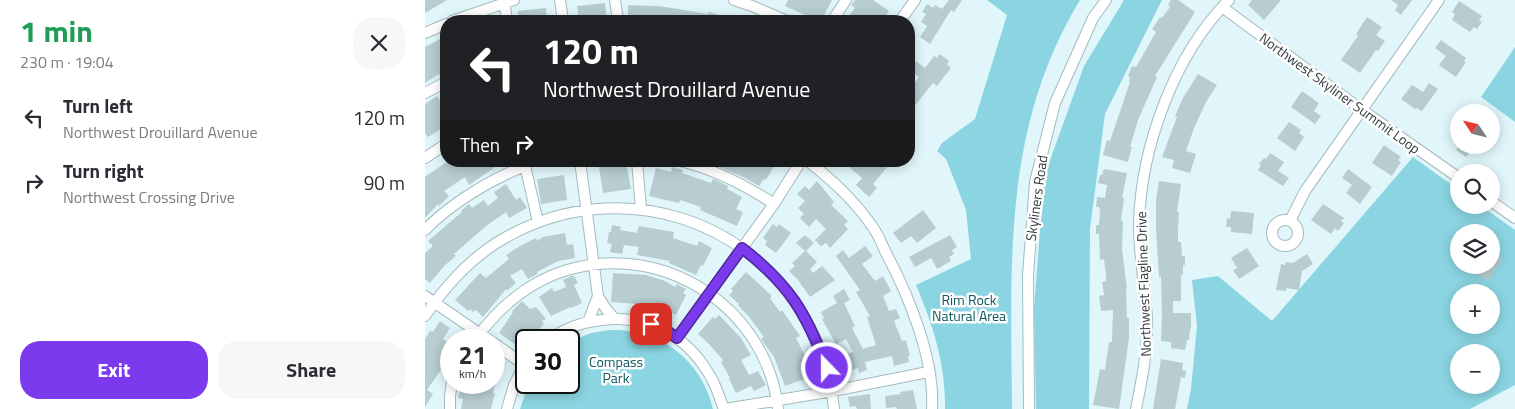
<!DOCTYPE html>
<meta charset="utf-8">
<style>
:root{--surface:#fff;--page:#f7f7f7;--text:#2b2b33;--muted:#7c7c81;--accent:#7c3aed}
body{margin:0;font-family:"Titillium Web",sans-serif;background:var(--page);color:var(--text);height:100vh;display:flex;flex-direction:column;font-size:19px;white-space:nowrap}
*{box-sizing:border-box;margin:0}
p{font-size:16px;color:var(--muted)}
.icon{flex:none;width:28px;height:28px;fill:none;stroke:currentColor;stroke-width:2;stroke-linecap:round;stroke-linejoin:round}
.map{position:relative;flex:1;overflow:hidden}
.panel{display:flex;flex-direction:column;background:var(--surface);width:425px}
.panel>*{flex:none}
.banner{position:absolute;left:15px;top:15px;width:475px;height:152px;border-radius:20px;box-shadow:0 2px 12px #0003;background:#202124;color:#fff;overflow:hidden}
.needle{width:32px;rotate:305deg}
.tools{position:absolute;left:1025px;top:104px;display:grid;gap:10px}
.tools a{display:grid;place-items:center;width:50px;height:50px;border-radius:50%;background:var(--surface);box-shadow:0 2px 12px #0003;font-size:25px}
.speed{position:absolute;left:15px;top:329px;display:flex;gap:10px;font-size:25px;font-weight:700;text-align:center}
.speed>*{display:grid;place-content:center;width:65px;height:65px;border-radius:50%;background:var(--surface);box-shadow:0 2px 12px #0003;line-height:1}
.speed small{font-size:12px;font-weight:400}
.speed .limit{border:2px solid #111;border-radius:8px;background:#fff;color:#111}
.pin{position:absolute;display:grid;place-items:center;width:42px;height:42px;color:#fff;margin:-21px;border-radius:10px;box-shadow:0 2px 8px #0006}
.me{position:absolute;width:55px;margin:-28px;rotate:338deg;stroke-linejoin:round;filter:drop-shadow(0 0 4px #0008)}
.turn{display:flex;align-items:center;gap:18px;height:105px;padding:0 20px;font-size:22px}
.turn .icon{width:65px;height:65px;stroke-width:2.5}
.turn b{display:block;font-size:35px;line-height:42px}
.then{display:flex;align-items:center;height:48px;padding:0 20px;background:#0003;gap:10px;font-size:19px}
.round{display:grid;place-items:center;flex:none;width:52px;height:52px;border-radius:20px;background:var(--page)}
.summary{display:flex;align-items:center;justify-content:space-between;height:85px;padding:0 20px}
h1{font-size:30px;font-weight:700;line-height:38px;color:#1e9e55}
.cta{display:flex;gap:10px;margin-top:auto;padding:10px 20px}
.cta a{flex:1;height:58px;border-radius:20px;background:var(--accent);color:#fff;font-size:20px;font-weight:700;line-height:58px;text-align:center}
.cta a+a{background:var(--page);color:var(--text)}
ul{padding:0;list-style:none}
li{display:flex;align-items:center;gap:15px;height:65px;padding:0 20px}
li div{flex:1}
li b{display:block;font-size:19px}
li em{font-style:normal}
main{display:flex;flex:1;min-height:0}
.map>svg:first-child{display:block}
.green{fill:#8bd5e2;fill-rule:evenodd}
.building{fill:#b7cdd0}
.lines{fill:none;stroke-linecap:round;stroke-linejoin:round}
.minor-casing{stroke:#a5babd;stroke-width:12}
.minor{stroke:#fff;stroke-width:10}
.route-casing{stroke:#51269a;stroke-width:12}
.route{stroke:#7c3aed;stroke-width:9}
.labels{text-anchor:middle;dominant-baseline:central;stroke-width:5;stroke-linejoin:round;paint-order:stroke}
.street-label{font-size:14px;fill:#31393b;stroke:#fefefe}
.park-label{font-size:14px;fill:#0d5761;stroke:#fefefe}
</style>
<main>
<section class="panel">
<div class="summary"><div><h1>1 min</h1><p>230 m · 19:04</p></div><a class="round"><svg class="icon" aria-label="close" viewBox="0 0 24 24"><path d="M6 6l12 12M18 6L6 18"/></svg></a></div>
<ul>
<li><svg class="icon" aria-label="left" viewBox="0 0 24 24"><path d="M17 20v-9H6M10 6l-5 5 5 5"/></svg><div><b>Turn left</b><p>Northwest Drouillard Avenue</p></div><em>120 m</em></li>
<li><svg class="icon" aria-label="right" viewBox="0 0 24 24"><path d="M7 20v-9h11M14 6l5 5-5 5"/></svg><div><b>Turn right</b><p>Northwest Crossing Drive</p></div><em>90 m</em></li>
</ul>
<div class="cta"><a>Exit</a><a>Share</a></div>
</section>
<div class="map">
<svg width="1090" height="409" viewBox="0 0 1090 409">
<rect width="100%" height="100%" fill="#e0f6fa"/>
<path class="green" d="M562,0H655C577,129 586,264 587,409H520C521,365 508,325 491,285L546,259L541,210L521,159L512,151L517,143L550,119L582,15Z
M699,0H737L680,114L665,229L664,409H611L609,309L619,177L659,66Z
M1090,47V122L1056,97Z
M988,157L1034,190V205H1055L1090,230V385L1045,409H762L766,389L772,326L767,280L793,276L847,321ZM1034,232H1066V265H1034ZM1034,292H1066V325H1034ZM1034,352H1066V385H1034Z
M184,330C235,328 277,360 288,409H95L104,383L144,382V342L166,333Z"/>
<path class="building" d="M0,0H22L0,13Z
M363,0H407L396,21H393L360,6Z
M430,0H448L464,11L457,21H420L430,8L426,5Z
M524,0H537L529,12L526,10L505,44L495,37L502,26L496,22L501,14L497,12L502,4L508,8L510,5L517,9Z
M746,0H753L770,12L730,76L732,77L713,120L705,147H707L703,162L678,155L682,140L685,141L705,82L704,81L705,77L703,76L707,66L711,67L731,32L727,29L735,17L737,18L745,7L743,5Z
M827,0H856L839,20L823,5Z
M966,0H987L976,15L970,10L973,5Z
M1034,1L1057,16L1054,20L1057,22L1052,29L1049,27L1045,32L1027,20L1030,14L1027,12Z
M180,3L182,21H154L152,6Z
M203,5L234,6L283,14L284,12L309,19V21H203Z
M121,8L122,21H94L93,11Z
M942,17L957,27L951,35L960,41L953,51L951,50L935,73L916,60L933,36L931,34Z
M21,36V73L15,77L14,74L0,83V47Z
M1016,40L1041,58L1039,61L1041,62L1031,77L1014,65L1021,56L1010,48Z
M515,54L524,61L522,65L526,68L512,86L508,83L484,113V91L494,77L484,70V67L489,60L500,68L509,56L512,58Z
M773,74L792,85L781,102L769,128L761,151L771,154L765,173L747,168L749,160L737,157L752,117L750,116L758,98Z
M1004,83L1013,89L997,111L991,108L990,109L976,99L987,85L998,92Z
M877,91L894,103L889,111L896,116L890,124L866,107Z
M12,96L17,104L21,101V126L3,137L0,133V104Z
M864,122L876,130L874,133L879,137L870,151L852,138Z
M959,145L976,157L973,160L976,162L967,176L947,163Z
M1034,145H1050L1041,157L1031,150Z
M845,153L859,162L853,171L864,178L858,186L833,170L836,165L834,164L839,158L841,159Z
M23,161H79L44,185L40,177L19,191L24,196L14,206L13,204L0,218V177Z
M173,161H182L202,166L206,189L178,193Z
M280,161H352L341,180L339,179L334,186L318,177Z
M417,161H460L464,165L448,184L452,188L444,197L431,185L437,178Z
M247,167L258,170L257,173L286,183L288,179H289L303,186L302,189L317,197L311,209L318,212L312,226L275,210L276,207L255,200L254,203L224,196L231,168L246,172Z
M679,169L702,173L697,198H699L696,221H698L697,249L702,289H701L702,318H704V338L694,409L668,405L675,369L680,370L684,342H687L688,310L676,311L674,296L679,295L677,282L681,281V275L679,259L675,260L674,234H671V225H674L675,212L674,207H671L672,197L680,198L682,185L673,183L675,175H677Z
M923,169L947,187L935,204L921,193L927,185L917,178Z
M139,175L142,200L116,204L112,179Z
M392,181L409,202L406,205L423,221L419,225L423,229L405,248L401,243L396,246L390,240L401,229L391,219L384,227L375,218L379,214L373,208L380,201L372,194L380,186L384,190Z
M734,181L756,184L752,212H754L753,230V242H756L757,256H760V265H758V275H756V301H748V313H766V329H765L764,340H762L760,350L746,348V342L736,341L737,314L736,277H734L731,230V200Z
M81,184L91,200L95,197L102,208L84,218L81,212L61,226L29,254L31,256L19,266L5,283L0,279V253L8,246L3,241L37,212L36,211L44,204L47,208L59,200L63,206L73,198L69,192Z
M898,204L919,218L916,221L919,223L913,231L910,228L906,234L886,220Z
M498,210L511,228L492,243L486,236L476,243L468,233Z
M806,211L829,213L827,234L806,232V227H801L802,218L805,219Z
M348,224L352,227L354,224L366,233L351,253L340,245L342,241L338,238Z
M187,225L196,227L195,230L212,233L214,226L249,232L248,238L272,246L274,241L287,248L278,266L276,265L271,275L244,263L245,261L212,255L214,247L199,245L197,254L185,252L187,244L182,243L184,232H186Z
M140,233L142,245L148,244L150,258L133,261L112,272V274L103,279L97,269L85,276L91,283L82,291L81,289L58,317L51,310L48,312L45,309L43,311L30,300L55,273L61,278L84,259L81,255L95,246L111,238L112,241L118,237Z
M380,235L389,243L381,251L392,262L385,269L388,273L397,266L410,280L385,297L373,280L364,271L370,266L367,263L380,251L371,243Z
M525,235L532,247L527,250L529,254L524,257L526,261L512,269L506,258L490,267L484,257Z
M440,246L448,256L437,264L450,281L458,276L466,291L458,296L464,311L471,309L475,318L469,321L477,341L481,340L485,356H483L484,362L469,366L467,356L440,362L442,370L434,373L433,368L420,372L413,356L428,352L421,339L411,344L397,319L399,318L396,312L412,303L408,296L419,289L425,300L419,303L430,326L427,328L438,349L451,345L442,317L445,316L431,292L435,290L411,256L418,250L424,258Z
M822,248L834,266L814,279L808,270L812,268L806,258Z
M882,254L888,264L877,271L874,290L861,288V291L851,290L856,264L860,265L861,262L868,263Z
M1070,254L1078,259L1063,281L1045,270L1048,265H1066V259Z
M321,272L347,296L345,298L355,312L357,310L375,336L371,338L382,360L375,364L377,367L384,365L387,372L382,374L383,378L360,386L349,357L336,339L339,337L325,318L313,305L314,304L304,295L308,291L306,289Z
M188,273L221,275L240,281L250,287L252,284L261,289L258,293L261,295L251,315L234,307L232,311L221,308L222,305L186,302Z
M146,276H149L153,283L149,285L157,303L146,308L145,307L126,316L114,297L127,288L129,292L141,287L138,280Z
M97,301L105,309L111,307L121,319L117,321L119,324L109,334L106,330L94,347L74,333L88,312L87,311Z
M294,315L316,338L326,355L316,360L324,375L333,371L341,385L329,391L326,386L311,393L304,379L305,378L296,362L298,360L283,343L273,334L288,317L290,319Z
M15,321L25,328L18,339L26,345V355L2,390L8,394L0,407V339L5,331L8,332Z
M69,356L81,362L69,388L68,393H70L66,409H36L38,399L33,398L36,385L46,387L47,382H52L69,386Z
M736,359L758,363L757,370L761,371L760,378L756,377L750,409H728Z
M488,390L492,409H472L471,407L461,408L460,396L476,394L475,392Z
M445,394L446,409H432L431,406L425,407L423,397Z"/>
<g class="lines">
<defs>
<path id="minor" d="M79,0L82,21
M135,0L138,21
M190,0L193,21
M309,0L327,6L362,21
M797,7L937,110L1034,178
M27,21L89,0
M407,21L421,0
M475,21L490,0
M0,33L21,24
M0,93L21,82
M0,158L21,144
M99,161L113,222
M155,161L173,296L181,309L190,319
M212,161L216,209
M255,161C289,169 320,185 349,204
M383,161C408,181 429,200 447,226C453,234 457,244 461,253C484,296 510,360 507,409
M1066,201L1090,218
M847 233a13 13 0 1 1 26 0a13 13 0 1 1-26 0Z
M865,221L880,191L1014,0
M0,230C25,204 66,179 100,166
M0,296L64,340
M0,316C21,285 45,258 78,239C193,172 337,218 391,340C401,362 407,384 409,409
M163,322L173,296
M252,338L349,204L376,161
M50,340C73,308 103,282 142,270C239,241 342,308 353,409
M124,340C140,328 158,322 177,320C222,314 261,335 284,374C291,384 294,397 299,409
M69,343L99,365
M25,409V396L27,382
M82,409L89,385L101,362
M300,409L408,391L503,372
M604,409L603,275L610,182L630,103L668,18L681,0
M711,409C717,379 723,350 722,319C720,287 714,256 714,224C716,147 749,55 804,0"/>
</defs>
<use href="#minor" class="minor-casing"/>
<use href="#minor" class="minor"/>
</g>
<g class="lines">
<defs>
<path id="route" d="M226,324L242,331L252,338L317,248C365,285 381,313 402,368"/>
</defs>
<use href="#route" class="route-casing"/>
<use href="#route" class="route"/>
</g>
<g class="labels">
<g class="street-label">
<text transform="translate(915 93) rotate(36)">Northwest Skyliner Summit Loop</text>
<text transform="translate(611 198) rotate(-82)">Skyliners Road</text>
<text transform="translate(718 284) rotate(-92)">Northwest Flagline Drive</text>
</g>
<g class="park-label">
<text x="544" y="299">Rim Rock<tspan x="544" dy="16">Natural Area</tspan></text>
<text x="191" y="361">Compass<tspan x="191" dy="16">Park</tspan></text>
</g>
</g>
</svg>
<div class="tools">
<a><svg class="needle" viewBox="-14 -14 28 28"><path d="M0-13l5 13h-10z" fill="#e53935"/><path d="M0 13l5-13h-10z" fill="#7c7c81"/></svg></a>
<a><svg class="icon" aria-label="search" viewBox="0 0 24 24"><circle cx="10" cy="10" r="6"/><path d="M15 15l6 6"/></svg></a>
<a><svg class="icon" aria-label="layers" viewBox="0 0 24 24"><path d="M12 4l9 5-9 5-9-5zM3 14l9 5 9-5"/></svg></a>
<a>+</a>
<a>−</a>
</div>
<div class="speed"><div>21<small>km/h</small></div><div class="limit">30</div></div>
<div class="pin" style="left:226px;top:324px;background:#d93025"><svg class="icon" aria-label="arrive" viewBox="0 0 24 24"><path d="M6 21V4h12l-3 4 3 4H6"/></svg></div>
<svg class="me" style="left:402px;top:368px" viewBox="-20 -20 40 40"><circle r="17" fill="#7c3aed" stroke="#fff" stroke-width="3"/><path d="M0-11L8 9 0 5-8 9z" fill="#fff"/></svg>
<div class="banner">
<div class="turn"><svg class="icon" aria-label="left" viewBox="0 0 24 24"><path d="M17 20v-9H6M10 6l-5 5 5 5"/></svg><div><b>120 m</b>Northwest Drouillard Avenue</div></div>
<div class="then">Then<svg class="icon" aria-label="right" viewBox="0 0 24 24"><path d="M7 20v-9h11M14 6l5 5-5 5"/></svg></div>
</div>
</div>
</main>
